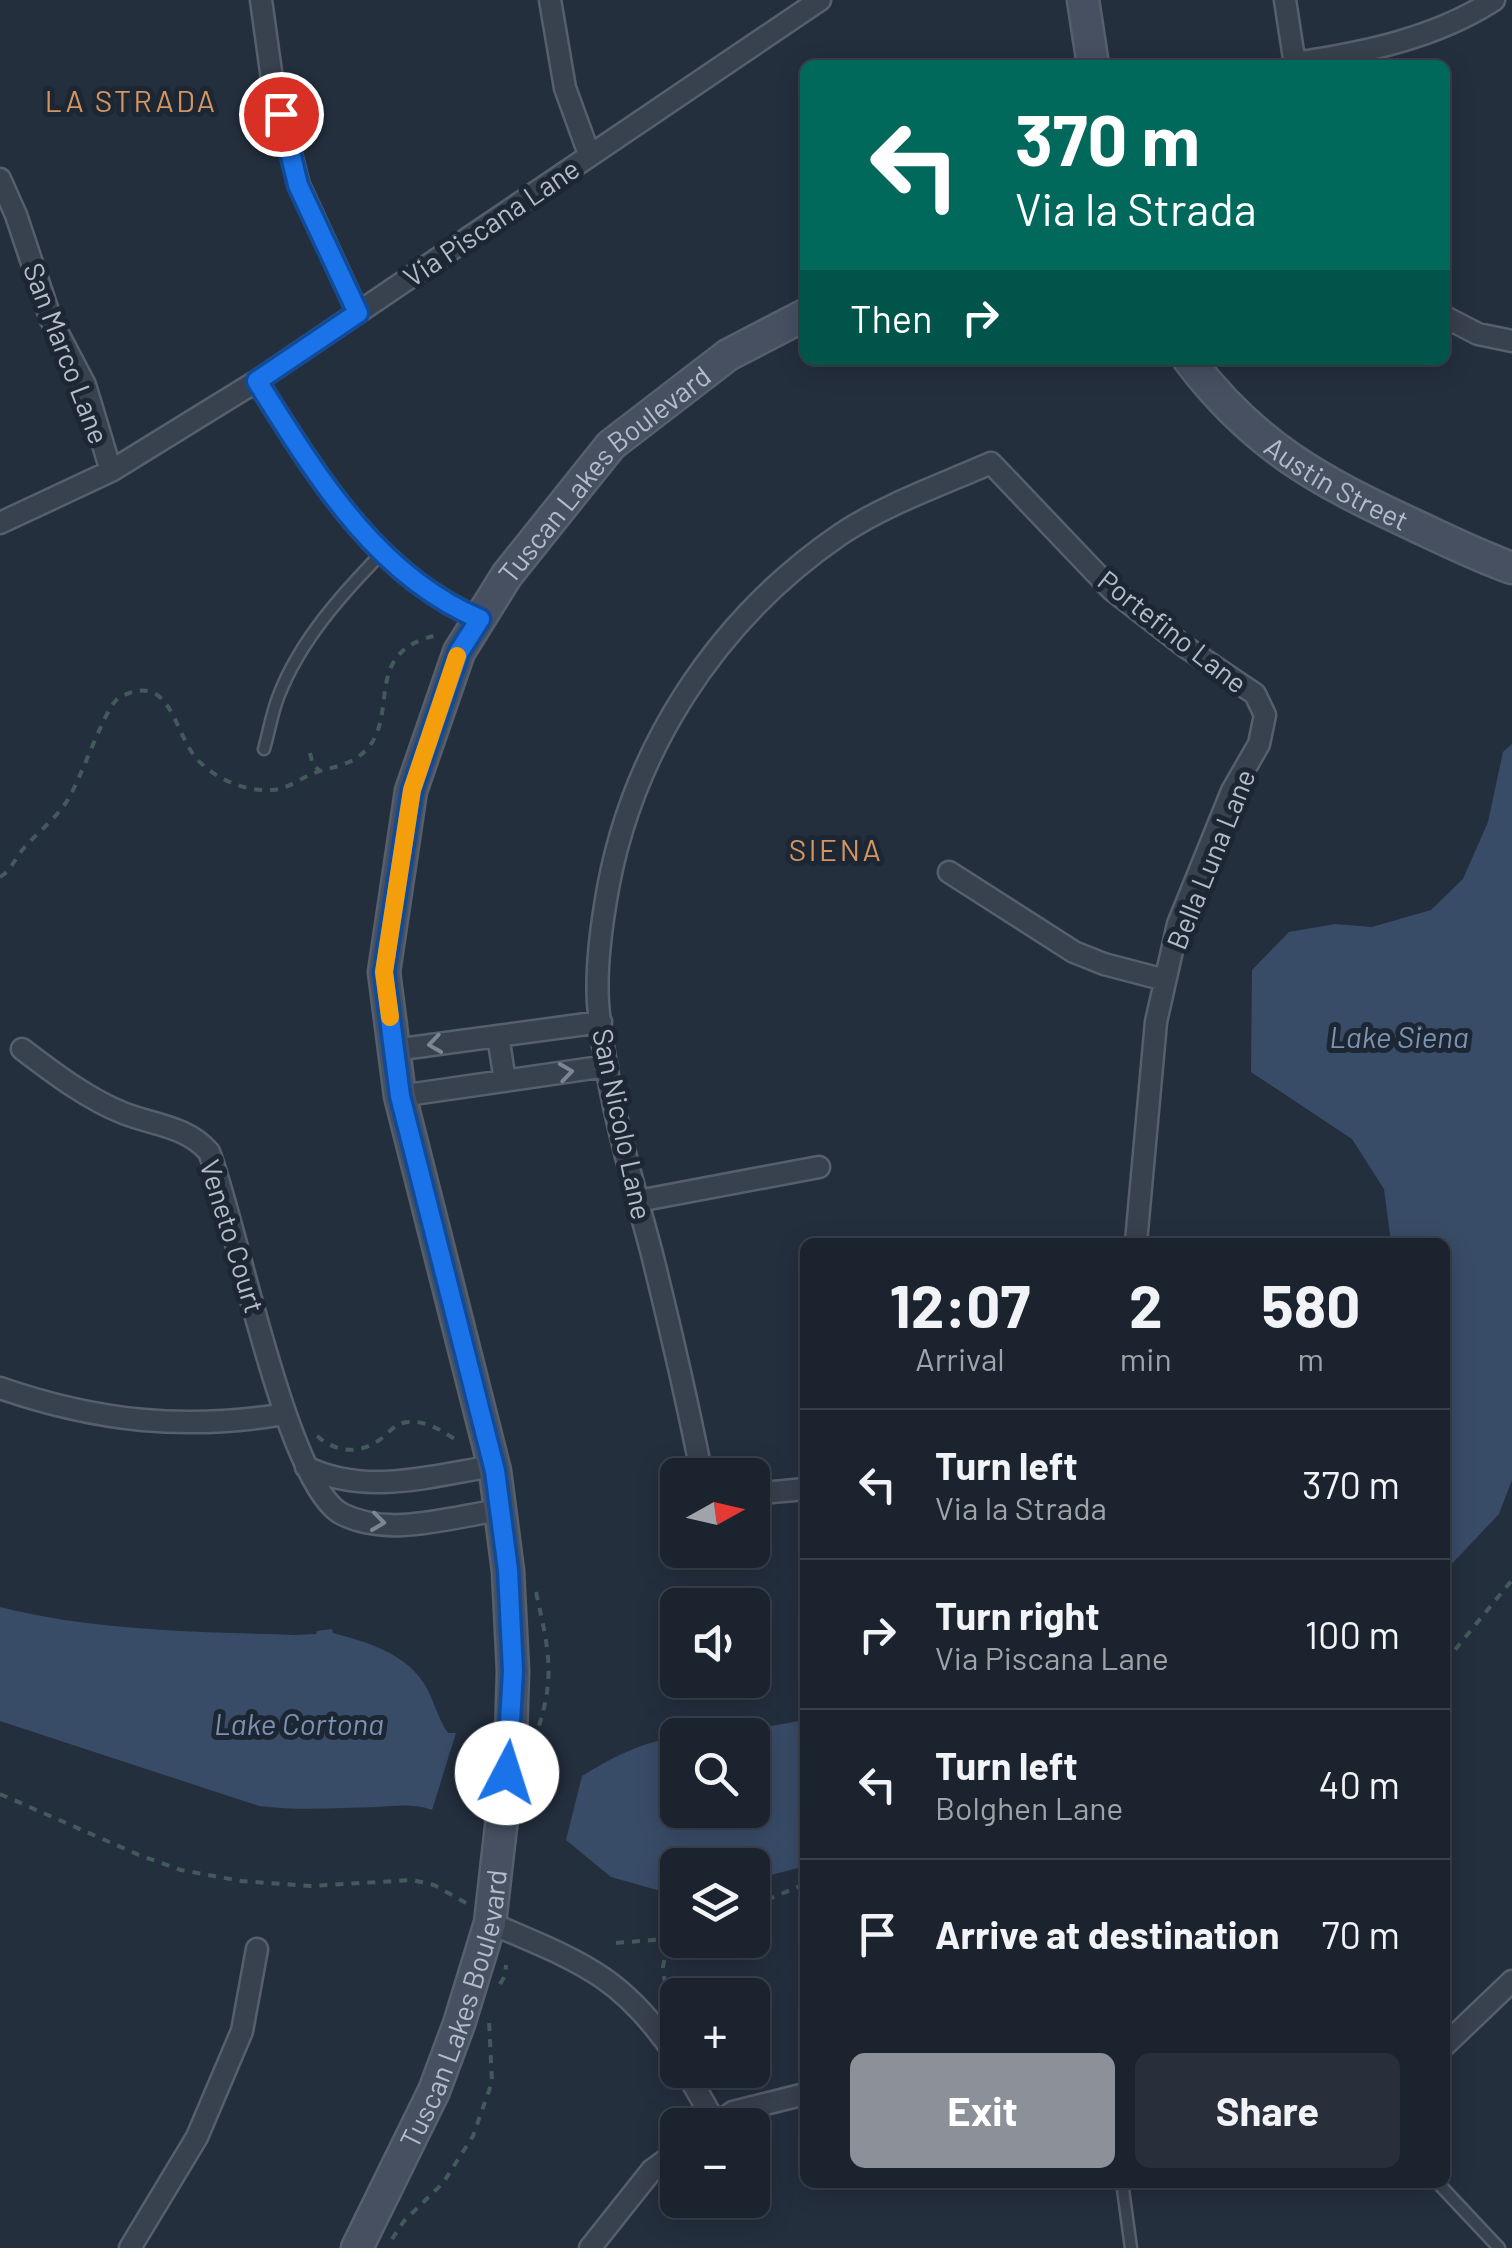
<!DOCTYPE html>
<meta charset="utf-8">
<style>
:root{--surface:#1b232e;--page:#282f3a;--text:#f1f3f6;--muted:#a0a4aa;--line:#39404a;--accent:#8c9099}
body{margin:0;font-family:Barlow,sans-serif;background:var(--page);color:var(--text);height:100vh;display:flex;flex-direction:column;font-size:38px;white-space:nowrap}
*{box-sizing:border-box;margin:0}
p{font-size:32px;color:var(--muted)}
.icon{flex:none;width:55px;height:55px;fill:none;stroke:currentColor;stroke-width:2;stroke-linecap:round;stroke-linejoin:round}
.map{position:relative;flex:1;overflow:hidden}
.panel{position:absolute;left:800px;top:1238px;width:650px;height:950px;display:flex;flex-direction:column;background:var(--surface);border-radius:15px;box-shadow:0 5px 25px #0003,0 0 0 2px var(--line)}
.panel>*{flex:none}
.hud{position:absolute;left:800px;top:60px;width:650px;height:305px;border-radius:15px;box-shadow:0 5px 25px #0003,0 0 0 2px var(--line);background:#00695c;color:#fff;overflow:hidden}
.needle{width:65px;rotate:82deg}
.tools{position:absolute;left:660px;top:1458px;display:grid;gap:20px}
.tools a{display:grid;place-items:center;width:110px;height:110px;border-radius:15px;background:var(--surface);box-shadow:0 5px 25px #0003,0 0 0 2px var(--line);font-size:50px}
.pin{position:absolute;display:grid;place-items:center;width:85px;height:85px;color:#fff;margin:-42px;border:5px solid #fff;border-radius:50%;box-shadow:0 2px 10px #0007}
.me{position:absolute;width:110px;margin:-55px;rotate:5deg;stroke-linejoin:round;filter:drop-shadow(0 0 8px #0008)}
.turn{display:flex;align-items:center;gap:35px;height:210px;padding:0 50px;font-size:45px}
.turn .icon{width:130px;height:130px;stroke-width:2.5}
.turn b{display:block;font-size:70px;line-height:85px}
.then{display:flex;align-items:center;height:95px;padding:0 50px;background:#0003;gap:20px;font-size:38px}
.eta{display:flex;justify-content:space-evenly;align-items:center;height:170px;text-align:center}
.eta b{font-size:60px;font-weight:700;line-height:70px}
.action{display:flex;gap:20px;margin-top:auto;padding:20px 50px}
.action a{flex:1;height:115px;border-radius:15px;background:var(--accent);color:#fff;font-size:40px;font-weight:700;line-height:115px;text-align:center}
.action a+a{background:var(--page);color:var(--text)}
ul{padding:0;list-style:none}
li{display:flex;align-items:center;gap:30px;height:150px;padding:0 50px;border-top:2px solid var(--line)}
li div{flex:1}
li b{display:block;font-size:38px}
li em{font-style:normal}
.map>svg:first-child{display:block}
.water{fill:#394c67}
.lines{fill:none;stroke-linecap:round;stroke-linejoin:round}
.lane-casing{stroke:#565f6c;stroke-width:15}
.street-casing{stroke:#565f6c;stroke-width:25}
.secondary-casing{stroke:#565f6c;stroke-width:35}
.path{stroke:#44595c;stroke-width:4;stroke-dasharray:8 8;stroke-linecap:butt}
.lane{stroke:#38414e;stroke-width:10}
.street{stroke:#38414e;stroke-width:20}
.secondary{stroke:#465061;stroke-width:30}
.oneway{stroke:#7c8592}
.route-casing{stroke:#114b97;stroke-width:25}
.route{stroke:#1a73e8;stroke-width:18}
.slow{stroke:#f59e0b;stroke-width:18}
.labels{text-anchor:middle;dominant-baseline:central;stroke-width:10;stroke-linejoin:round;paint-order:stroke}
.street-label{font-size:28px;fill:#b4bcc9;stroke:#1d2633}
.neighbourhood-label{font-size:30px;letter-spacing:2.5px;fill:#d59563;stroke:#1d2633}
.water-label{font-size:30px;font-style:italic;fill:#7c92b1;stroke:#1d2633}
</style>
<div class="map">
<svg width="1512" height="2248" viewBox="0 0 1512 2248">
<rect width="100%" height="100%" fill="#242f3e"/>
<path class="water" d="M1512,744V1480L1499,1514L1445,1571V1242H1391L1384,1189L1352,1139L1251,1072L1252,970L1289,932L1335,924L1372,927L1431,910L1463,879L1488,822L1503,752Z
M0,1607C96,1631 196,1632 295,1635L316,1634L317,1631L332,1629L333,1633C366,1642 403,1652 423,1682C434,1698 437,1718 448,1733H456L432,1810C414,1803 396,1806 377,1807C337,1808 299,1811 259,1806L0,1721Z
M805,1720V1866L753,1880L752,1865H678L677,1894L675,1895L611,1877L566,1840L582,1776C612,1758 642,1741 677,1738L678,1810H752V1735H719Z"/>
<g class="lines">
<defs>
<path id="lane" d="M264,749C269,732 272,712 279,695C300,641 341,595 381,554
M1122,2182L1131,2248
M1437,2182L1499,2248"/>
<path id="street" d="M261,0L272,79L299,185L358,313
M550,0L565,88L589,154
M1285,0L1295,65
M1294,63C1363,53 1436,38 1494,0
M0,179L16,215L51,320L85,385L111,471
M1445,317L1478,334L1512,341
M257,381C315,473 375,575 480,619
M0,523L111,471L257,381L820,0
M949,872L1074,952L1104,964L1165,980
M498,1036L505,1081
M22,1049C54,1073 86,1098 123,1113C153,1125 187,1126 209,1152C236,1221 286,1485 342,1514C389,1538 451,1517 500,1510
M394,1050L601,1022
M400,1096L607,1066
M638,1201L819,1167
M0,1388C96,1421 184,1431 285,1414
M306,1467C367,1496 430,1476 494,1466
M705,1475L699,1461C685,1391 669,1323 652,1254C630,1172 605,1089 598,1003C596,971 600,937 605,906C628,754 715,620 841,534C886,504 941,485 991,463L1112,590L1184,646L1255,694L1265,715L1259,744L1232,791L1178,924L1156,1022L1136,1242
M752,1494L805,1489
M490,1923C578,1961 622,1974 678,2059
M1445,2045L1512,1981
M685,2070L716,2124
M715,2125L733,2112L805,2094
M130,2248L197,2137L242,2031L257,1949
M590,2248L652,2170L678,2151"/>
<g id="secondary">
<path d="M1083,0L1093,65"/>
<path id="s1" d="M1189,360C1254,446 1319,481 1414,525C1446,540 1478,556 1512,568"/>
<path id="s2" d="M357,2248L434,2091L459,2024L490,1923L511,1739L513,1671L508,1571L495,1471L400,1096L384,972L411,791L459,652L507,575L611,445L728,355L805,315"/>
</g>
</defs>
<use href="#lane" class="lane-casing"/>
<use href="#street" class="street-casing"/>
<use href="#secondary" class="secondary-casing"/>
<path class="path" d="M310,753L313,765L319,770
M0,877C11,871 15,858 24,848C37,833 54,820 65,804C81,782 105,704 120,697C165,674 172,718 188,746C203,774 240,792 272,790C286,790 301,778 314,773C334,766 352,766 368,748C399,711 362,651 438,635
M317,1436C337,1453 360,1455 382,1438C391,1431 395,1423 408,1422C427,1420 444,1432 459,1442
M536,1592C548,1647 556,1674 538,1729
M1445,1662L1512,1580
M0,1794L139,1855L181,1870L241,1881L310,1886L412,1880L434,1885L468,1904
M752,1906L805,1884
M616,1943L678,1938
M500,1984L505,1976L506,1965
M665,1984L663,1967L668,1941
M392,2239L404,2221L443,2183L473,2136L492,2082L489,2021"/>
<use href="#lane" class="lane"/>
<use href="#street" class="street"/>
<use href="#secondary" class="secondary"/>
</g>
<defs><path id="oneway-chevron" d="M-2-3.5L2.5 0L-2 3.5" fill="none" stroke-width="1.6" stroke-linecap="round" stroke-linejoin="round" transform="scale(2.5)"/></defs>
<g class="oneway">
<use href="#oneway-chevron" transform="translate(435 1044) rotate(172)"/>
<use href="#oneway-chevron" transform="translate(566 1072) rotate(-8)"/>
<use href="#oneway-chevron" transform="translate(378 1522) rotate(7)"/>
</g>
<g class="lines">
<defs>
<path id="route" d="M281,114L298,185L358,313L257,381C315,473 375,575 480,619L459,652L412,790L384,972L400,1096L495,1471L508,1570L513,1671L507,1773"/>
</defs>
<use href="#route" class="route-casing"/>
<use href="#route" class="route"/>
<path class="slow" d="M390,1017L384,972L412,790L457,656"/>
</g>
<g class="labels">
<g class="street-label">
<text transform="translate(491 222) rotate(-34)">Via Piscana Lane</text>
<text transform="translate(67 353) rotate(69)">San Marco Lane</text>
<text stroke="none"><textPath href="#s2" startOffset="1880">Tuscan Lakes Boulevard</textPath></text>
<text stroke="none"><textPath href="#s1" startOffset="195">Austin Street</textPath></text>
<text transform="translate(1173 631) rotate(38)">Portefino Lane</text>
<text transform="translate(1210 859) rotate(-68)">Bella Luna Lane</text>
<text transform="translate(623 1124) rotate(78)">San Nicolo Lane</text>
<text transform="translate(233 1236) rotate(73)">Veneto Court</text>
<text stroke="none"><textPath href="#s2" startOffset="260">Tuscan Lakes Boulevard</textPath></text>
</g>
<g class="neighbourhood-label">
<text x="131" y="100">LA STRADA</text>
<text x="836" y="849">SIENA</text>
</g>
<g class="water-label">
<text x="1399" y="1036">Lake Siena</text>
<text x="299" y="1723">Lake Cortona</text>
</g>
</g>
</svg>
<div class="tools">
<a><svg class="needle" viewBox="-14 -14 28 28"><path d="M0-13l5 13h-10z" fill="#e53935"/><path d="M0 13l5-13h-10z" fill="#a0a4aa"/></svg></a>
<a><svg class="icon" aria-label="sound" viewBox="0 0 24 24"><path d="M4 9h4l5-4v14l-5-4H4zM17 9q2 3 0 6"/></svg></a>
<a><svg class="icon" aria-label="search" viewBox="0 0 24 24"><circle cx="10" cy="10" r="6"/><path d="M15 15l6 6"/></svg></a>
<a><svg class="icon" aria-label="layers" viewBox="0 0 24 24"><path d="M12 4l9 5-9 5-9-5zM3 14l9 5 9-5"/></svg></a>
<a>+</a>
<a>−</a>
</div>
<div class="pin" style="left:281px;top:114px;background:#d93025"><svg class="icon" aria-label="arrive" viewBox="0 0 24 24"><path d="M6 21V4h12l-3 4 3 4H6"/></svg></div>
<svg class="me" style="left:507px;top:1773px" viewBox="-20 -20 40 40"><circle r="19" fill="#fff"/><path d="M0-13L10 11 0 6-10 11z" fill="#1a73e8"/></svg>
<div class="hud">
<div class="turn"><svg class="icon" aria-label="left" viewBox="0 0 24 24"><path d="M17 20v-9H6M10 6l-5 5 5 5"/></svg><div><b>370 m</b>Via la Strada</div></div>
<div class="then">Then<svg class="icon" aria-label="right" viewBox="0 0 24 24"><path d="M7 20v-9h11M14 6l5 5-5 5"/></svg></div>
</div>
<section class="panel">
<div class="eta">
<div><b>12:07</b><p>Arrival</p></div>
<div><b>2</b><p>min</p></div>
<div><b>580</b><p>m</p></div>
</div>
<ul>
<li><svg class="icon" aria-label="left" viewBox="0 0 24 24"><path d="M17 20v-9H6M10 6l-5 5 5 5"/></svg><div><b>Turn left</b><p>Via la Strada</p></div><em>370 m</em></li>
<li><svg class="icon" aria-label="right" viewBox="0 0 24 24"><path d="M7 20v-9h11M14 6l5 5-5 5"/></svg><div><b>Turn right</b><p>Via Piscana Lane</p></div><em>100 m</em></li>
<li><svg class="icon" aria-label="left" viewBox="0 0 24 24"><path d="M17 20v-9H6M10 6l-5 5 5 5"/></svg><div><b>Turn left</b><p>Bolghen Lane</p></div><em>40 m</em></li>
<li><svg class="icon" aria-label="arrive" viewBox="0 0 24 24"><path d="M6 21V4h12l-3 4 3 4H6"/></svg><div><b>Arrive at destination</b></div><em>70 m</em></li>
</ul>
<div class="action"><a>Exit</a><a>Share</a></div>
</section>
</div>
